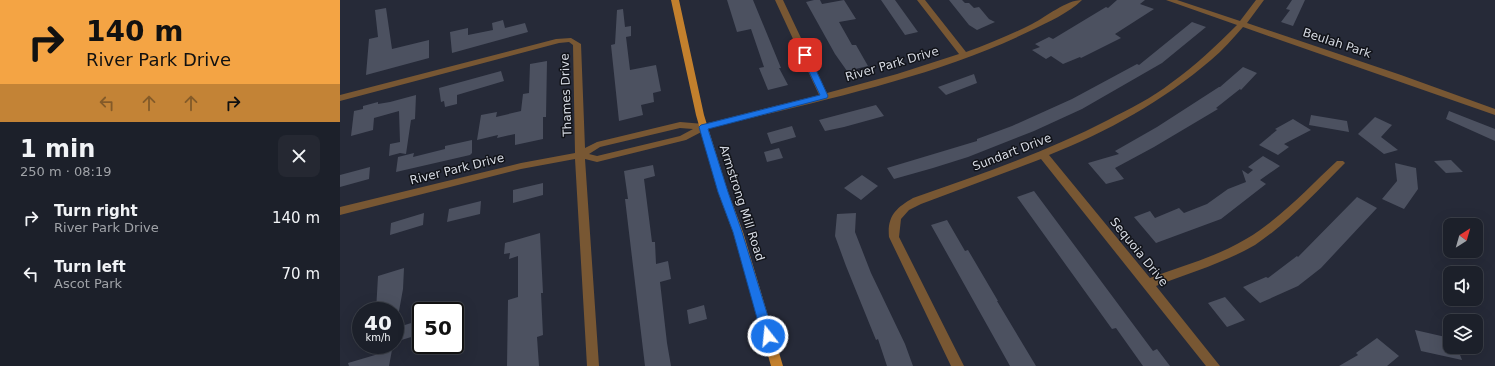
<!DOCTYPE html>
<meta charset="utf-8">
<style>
:root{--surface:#1c202a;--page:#252832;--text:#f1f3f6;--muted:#a0a3a8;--line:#3a3e47}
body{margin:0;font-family:"DejaVu Sans",sans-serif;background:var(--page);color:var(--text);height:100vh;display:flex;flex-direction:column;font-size:15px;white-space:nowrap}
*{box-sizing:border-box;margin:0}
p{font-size:13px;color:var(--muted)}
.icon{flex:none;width:22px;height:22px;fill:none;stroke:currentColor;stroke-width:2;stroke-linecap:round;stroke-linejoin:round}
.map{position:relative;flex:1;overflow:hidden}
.drawer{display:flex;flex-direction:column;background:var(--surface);width:340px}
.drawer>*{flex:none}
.top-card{background:#f4a444;color:#111;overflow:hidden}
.needle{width:26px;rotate:37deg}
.controls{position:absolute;left:1103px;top:218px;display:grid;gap:8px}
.controls a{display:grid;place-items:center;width:40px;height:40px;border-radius:8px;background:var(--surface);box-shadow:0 4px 16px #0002,0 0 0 1px var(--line);font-size:20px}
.speed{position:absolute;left:12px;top:302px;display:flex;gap:8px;font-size:20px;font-weight:700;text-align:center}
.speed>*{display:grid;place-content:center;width:52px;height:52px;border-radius:50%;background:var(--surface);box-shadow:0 4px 16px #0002,0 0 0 1px var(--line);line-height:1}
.speed small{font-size:10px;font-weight:400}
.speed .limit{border:2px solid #111;border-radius:6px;background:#fff;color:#111}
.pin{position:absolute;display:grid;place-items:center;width:34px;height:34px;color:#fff;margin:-17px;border-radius:8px;box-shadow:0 2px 6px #0006}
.me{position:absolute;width:44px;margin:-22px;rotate:344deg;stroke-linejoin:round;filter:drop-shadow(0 0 3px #0008)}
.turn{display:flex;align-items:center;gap:14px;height:84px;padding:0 20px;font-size:18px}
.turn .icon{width:52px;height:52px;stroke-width:2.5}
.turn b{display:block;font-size:28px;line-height:34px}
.lanes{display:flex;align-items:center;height:38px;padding:0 20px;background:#0003;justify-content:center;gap:20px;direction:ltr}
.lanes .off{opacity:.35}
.round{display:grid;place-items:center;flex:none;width:42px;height:42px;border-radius:8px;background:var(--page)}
.headline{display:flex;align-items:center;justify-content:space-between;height:68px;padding:0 20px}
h1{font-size:24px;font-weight:700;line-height:30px}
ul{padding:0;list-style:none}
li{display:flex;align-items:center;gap:12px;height:56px;padding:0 20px}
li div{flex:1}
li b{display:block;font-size:15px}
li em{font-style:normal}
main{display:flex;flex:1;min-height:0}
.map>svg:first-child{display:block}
.building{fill:#4c5160}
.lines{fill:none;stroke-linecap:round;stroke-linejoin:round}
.minor{fill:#785733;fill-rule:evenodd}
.major{fill:#c3802d;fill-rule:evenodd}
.route{fill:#1a73e8;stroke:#114b97}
.labels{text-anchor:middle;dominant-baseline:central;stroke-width:3;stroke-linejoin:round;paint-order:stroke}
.street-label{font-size:12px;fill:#d6dae3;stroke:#111319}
</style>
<main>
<section class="drawer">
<div class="top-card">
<div class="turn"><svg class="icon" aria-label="right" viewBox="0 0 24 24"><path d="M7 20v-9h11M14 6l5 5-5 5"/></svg><div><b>140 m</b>River Park Drive</div></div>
<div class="lanes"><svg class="icon off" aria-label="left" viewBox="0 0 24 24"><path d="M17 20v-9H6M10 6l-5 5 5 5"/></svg><svg class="icon off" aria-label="ahead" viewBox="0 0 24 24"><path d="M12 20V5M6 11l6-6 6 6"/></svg><svg class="icon off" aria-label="ahead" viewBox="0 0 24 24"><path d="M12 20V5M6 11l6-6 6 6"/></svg><svg class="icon" aria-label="right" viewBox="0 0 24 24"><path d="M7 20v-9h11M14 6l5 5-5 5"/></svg></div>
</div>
<div class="headline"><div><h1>1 min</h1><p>250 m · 08:19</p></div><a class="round"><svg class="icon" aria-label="close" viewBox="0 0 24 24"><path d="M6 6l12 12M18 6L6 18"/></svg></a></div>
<ul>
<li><svg class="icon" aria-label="right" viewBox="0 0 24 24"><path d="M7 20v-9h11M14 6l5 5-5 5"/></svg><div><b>Turn right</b><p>River Park Drive</p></div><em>140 m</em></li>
<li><svg class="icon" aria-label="left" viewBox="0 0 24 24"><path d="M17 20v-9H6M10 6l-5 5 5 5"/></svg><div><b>Turn left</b><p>Ascot Park</p></div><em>70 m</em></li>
</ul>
</section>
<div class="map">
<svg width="1155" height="366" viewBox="0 0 1155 366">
<rect width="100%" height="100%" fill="#262a38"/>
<path class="building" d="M387,0H413L441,68H439L448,85L428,90L419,68L424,67L411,29L397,32Z
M474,0H480L482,4L504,0L516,19L499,22L512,45H516L528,66L507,71L495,54L466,2Z
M541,0H555L578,32L565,35Z
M609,0H622L625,3H629L634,8L639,7L649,19L655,22L637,30L629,25Z
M777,0H805L800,4L814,9L775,34L781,38L741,58L740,57L723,64L711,56L706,59L692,50L700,47L695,44L709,37L713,39L766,7L768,8Z
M952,0H965L953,26L941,22L950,10L946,9Z
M46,8L52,49L89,40V58L26,75L29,39L38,37L35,10Z
M283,9L285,27L291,26V36L286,37L290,70L316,65L321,91L313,93L314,102L301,105L303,115L279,121L271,45L275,44L277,10Z
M163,20L165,28L185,23L188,32L112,53L110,32L128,28V35L153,30L152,23Z
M852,22L866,27L822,63L742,109L694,131L628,157L593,168L554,179L547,168L637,141V139L672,126L732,99L797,64L799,65Z
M207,61L206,117H203V139L175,145V134L157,138L158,135L137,140L141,115L157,112L156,117L181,111L183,94L189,93L190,64Z
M903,67L917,73L901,90L900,89L876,108L878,109L814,147L775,168L784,179L766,184L748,163L779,154L775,151L817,127L879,87H880Z
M161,71L164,81L117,95V104L105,107L104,101L101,102L99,88Z
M634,74L637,83L606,95L598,87Z
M76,95L75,119L71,120L66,154L60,153L49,156L50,144L60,142L59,111L34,118L33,130L11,136L14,111L23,109V106L38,102V104L50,102Z
M536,105L544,116L504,127L485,131L479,120Z
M1109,111L1155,129V141L1106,119Z
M971,115L1007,121L1009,132L969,125Z
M1035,117L1052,125L1041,137L1058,150L1044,154L1018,134Z
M953,119L971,130L944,144L949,147L938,155L919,145L937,130L935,129Z
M452,126L456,137L431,144L427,133Z
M132,140V153L130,155L56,172L58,157L74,153L73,157L105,149V146Z
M439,148L443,158L427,162L424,152Z
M923,156L940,166L920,180L926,184L881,219L816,243L794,217L810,211L815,218L839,208L844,213L867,204L888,189L906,182L902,170L908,174L913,170L908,167Z
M1111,160L1123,172L1106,173L1094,161Z
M1055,163L1076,168L1078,189L1064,209L1042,199L1057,181Z
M313,165L315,176L304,179L312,242H315L316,264L328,261L331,279L320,282L327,343L331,366H305L285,199H288L284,171Z
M30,167L29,179L0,187V175Z
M522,175L538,186L521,200L504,188Z
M203,183V195L173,203V190Z
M694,191L813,351L817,349L830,366H803L776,328L772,329L677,197Z
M1017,197L1037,208L981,268L958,286L920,303L903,287L926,277L928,278L957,256L958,257Z
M141,201L140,214L107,222L109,209Z
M84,213L83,225L50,235L51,223Z
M516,213L515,232L531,273L565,344L573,366H547L538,339L536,340L506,266L495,236L497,214Z
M607,220L625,251L628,250L658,301H657L696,366H670L591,225Z
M200,233L203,293H201L203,335L197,337L199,366H167L168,300L178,297V256L169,259L170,253L164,254L165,243Z
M64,268L63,289L59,311H36L38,276Z
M885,297L905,320L887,327L868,303Z
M364,305L367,319L349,324L347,310Z
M81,320V334L55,342V328Z
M1075,330L1110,338V347H1117L1122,360L1081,351Z
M1037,338L1059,356L1047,366H999L1018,355L1016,353Z
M52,350L49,366H9L8,363Z"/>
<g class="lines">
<path class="minor" d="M435,0H443L487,93L557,74L619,54L577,0H585L626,52C648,44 670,35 692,24C706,17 726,0 742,0C729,13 708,22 692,30C592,79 475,101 367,129L346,140L257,162L245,159L259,366H247L235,159L181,169L0,215V207L181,163L235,153L233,45L229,42L219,43L0,101V95L216,39L231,38L241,44L245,148L257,142L340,122L364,124L479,95ZM340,128L353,129L340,136L257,156L249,154L260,147Z
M826,0H837L900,21L916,0H924L907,23L1061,75L1155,109V115L903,27C893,38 883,50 871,60C823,101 767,132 709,155L810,278C842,266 876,257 906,239C941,218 968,188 997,161H1003L1005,163L1003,165C975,193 948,223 915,245C884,263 849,273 816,286L880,366H866L701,159L581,204L569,210L561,219L559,237L624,366H611L549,237C547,216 556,208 573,198C639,175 706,152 768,120C789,109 812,98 831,83C855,66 876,46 897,25Z"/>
<path class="major" d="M331,0H339L364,115L388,192L403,232L443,366H431L393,232L378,192L356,115Z"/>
</g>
<path class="route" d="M462,53H465L469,55L488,96L487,98L368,129L388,192L402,232L434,336L432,340L428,341L424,340L422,336L393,232L378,192L359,127L361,125L480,95L461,55Z"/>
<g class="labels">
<g class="street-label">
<text transform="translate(997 43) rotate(18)">Beulah Park</text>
<text transform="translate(552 64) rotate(-16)">River Park Drive</text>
<text transform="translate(226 95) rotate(-92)">Thames Drive</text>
<text transform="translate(672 152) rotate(-21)">Sundart Drive</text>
<text transform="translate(117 169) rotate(-14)">River Park Drive</text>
<text transform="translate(402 203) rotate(72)">Armstrong Mill Road</text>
<text transform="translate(799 252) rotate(51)">Sequoia Drive</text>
</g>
</g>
</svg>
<div class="controls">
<a><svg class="needle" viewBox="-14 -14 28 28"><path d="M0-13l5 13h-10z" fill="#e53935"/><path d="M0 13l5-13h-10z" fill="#a0a3a8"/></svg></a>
<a><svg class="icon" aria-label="sound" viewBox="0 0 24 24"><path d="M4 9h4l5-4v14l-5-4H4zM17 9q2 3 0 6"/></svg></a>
<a><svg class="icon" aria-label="layers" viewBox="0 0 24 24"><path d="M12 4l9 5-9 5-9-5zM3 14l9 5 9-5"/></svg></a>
</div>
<div class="speed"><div>40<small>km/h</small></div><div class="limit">50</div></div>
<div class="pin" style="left:465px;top:55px;background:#d93025"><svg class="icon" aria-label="arrive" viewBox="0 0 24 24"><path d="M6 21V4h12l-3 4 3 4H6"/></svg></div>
<svg class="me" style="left:428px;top:336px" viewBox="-20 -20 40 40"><circle r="17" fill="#1a73e8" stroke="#fff" stroke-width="3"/><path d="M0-11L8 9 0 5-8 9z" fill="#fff"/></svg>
</div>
</main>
